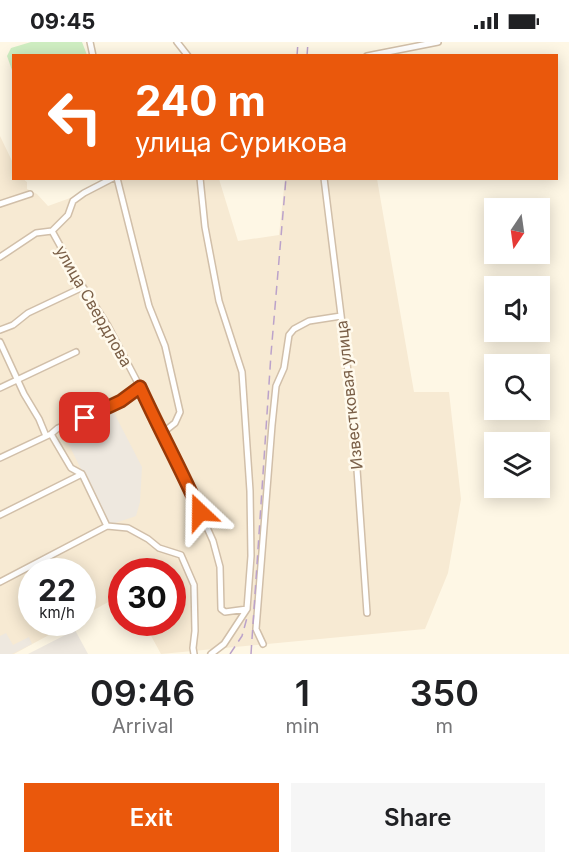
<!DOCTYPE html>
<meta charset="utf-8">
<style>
:root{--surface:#fff;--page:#f6f6f6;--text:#202124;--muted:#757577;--accent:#ea580c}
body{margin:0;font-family:Inter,sans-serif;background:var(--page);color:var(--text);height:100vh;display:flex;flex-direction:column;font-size:22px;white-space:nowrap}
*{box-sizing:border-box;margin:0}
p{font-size:20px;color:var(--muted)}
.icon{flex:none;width:33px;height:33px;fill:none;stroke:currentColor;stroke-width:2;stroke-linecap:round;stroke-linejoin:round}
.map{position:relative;height:612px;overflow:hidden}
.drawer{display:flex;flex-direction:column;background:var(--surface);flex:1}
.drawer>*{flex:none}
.guide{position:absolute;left:12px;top:12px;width:546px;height:126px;border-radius:0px;box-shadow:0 3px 15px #0003;background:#ea580c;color:#fff;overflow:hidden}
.needle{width:39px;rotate:193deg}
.fabs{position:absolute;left:484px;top:156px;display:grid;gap:12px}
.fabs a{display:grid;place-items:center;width:66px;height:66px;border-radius:0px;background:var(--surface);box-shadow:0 3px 15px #0003;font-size:30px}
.speed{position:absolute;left:18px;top:516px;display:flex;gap:12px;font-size:30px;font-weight:700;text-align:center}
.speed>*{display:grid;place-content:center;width:78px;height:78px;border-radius:50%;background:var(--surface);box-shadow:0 3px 15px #0003;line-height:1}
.speed small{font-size:15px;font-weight:400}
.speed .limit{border:9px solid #d22;background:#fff;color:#111}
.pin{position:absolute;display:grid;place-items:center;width:51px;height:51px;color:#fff;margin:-26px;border-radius:12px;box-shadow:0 3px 9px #0006}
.me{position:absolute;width:66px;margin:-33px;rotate:337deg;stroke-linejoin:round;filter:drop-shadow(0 0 4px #0008)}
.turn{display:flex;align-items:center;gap:21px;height:126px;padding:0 24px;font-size:27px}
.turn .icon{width:78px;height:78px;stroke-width:2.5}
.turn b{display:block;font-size:42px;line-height:51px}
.eta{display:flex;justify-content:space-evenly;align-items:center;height:102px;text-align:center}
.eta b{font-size:36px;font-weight:600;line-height:42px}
.cta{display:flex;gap:12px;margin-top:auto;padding:12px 24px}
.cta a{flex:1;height:69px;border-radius:0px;background:var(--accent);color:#fff;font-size:24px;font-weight:600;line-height:69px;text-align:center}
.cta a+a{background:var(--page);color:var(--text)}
.status{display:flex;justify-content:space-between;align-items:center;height:42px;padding:0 30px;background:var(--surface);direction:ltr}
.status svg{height:16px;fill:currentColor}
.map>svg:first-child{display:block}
.residential{fill:#f7ead3}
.industrial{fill:#eee8df}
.green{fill:#cfeec2}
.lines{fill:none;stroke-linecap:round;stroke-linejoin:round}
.minor-casing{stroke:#d1bfa9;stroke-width:8}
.minor{stroke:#fff;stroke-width:5}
.rail{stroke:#bba2ca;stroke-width:1.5;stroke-dasharray:9 6;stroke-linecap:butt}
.route-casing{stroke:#983908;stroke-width:15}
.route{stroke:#ea580c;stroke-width:10}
.labels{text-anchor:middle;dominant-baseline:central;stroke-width:5;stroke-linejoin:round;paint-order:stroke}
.street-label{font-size:16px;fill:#7a5f47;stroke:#fffaed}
</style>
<div class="status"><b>09:45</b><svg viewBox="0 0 49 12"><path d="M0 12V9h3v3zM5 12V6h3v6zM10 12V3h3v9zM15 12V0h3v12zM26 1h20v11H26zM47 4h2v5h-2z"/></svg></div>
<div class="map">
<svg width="569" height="612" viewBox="0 0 569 612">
<rect width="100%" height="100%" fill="#fef7e5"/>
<path class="residential" d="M0,94L13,121L14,136L23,137L27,140V147L37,152L48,164L123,137H219L238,199L279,193L285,137H377L414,350H449L461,457L448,531L425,587L161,612L144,581L172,580V530H122L121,553L83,574L82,530H32V580L71,581L14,612H0Z"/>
<path class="industrial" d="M111,365L142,425L140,460L136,474L109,483L62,389Z
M75,588L88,612H28Z
M6,591L13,603L29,595L32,602L12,612H0V594Z"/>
<path class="green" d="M31,0H82L87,13L14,14L13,31L7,14L11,6Z"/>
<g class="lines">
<defs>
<path id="minor" d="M90,0L93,14
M177,0L188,14
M367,14L438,0
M117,136L149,264L165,304L180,370L175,381L161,392
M324,136L353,370L367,571
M0,162L30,152
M52,189L83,245L108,284L140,345L160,390L180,425L213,499L220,525L221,567L225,570L247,567L251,514L250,449L242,330L219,259L205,185L200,136
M52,189L68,173L73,159L84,151L113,136
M0,215L36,191L52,189
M0,288L13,283L28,271L83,245
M0,300L24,352L39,377L46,394
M0,346L76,310
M51,392L71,426L82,432L107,484
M0,416L51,392L58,386L111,365L140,345
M0,473L82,432
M0,540L107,484L128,486L148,497L159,506L181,513L194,543L195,589L193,606L194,612
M263,602L256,587L272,383L276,344L284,326L289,293L294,287L309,279L341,274
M211,612L224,602L247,567"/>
</defs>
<use href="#minor" class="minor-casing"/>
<use href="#minor" class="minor"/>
<path class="rail" d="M297,14L298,0
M307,14L308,0
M230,612L242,594L248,572
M251,612L271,312L286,136"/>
</g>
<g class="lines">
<defs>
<path id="route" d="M85,376L121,359L140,345C159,387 181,427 200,470"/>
</defs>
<use href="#route" class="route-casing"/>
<use href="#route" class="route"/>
</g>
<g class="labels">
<g class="street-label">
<text transform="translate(94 264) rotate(60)">улица Свердлова</text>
<text transform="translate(349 353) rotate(-96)">Известковая улица</text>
</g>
</g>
</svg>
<div class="fabs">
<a><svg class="needle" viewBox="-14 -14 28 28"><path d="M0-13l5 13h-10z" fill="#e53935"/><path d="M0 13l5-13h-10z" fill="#757577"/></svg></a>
<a><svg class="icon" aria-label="sound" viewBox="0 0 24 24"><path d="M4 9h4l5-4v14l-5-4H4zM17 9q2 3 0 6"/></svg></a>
<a><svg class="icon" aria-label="search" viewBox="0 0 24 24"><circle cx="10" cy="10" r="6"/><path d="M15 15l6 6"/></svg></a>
<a><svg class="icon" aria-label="layers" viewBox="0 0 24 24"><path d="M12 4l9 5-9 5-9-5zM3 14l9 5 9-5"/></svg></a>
</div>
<div class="speed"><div>22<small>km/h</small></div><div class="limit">30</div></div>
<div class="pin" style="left:85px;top:376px;background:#d93025"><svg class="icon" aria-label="arrive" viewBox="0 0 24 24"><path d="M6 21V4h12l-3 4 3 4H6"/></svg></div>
<svg class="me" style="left:200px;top:470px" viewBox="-20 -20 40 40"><path d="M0-17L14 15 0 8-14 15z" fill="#ea580c" stroke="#fff" stroke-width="4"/></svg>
<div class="guide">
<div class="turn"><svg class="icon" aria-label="left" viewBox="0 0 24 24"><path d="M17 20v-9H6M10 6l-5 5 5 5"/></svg><div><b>240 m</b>улица Сурикова</div></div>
</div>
</div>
<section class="drawer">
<div class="eta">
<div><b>09:46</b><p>Arrival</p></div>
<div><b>1</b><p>min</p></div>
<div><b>350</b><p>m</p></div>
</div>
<div class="cta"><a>Exit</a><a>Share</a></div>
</section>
